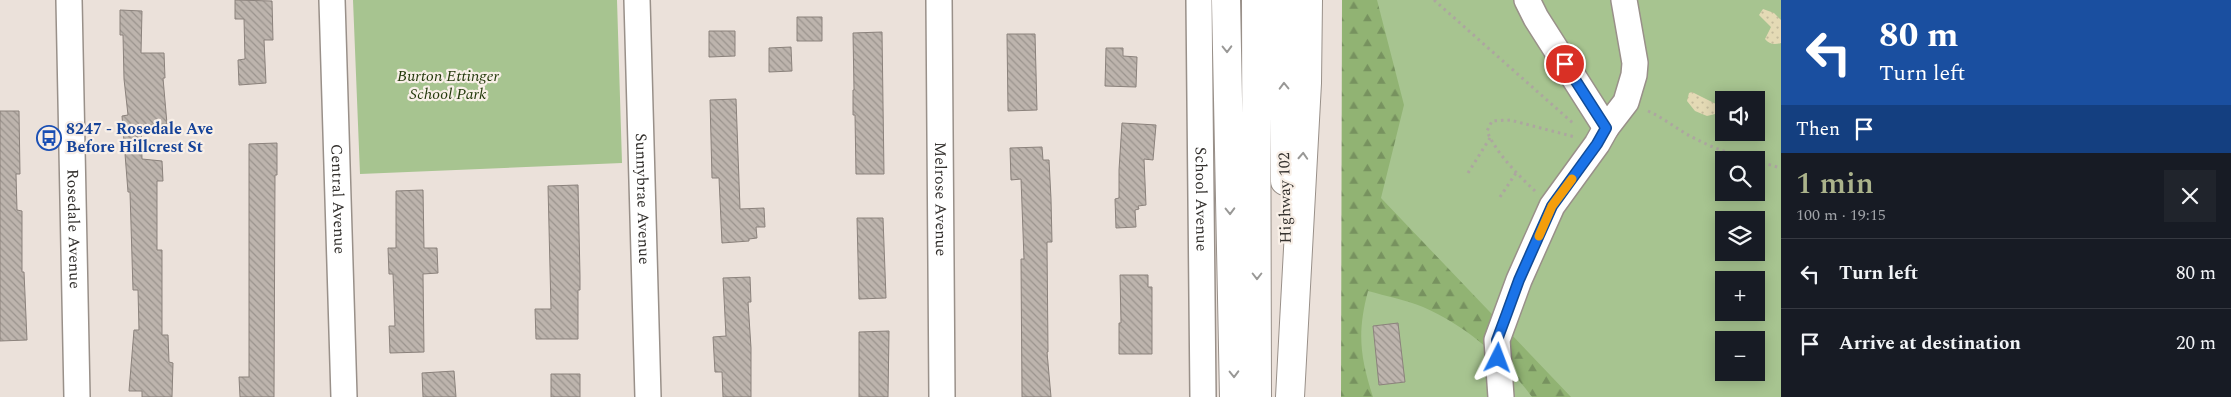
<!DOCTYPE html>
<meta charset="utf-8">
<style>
:root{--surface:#171b24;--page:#20242c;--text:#f1f3f6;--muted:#9ea1a6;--line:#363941;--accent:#abb38b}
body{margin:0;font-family:Spectral,serif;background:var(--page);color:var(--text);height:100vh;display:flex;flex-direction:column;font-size:19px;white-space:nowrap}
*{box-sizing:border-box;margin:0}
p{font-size:16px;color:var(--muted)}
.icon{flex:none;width:28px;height:28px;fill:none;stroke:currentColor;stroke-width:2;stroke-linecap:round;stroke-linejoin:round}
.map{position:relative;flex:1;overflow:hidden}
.sheet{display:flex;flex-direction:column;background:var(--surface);width:450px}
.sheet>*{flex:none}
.top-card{background:#1a4fa0;color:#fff;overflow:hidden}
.fabs{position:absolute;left:1715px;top:91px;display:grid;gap:10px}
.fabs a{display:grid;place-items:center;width:50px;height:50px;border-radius:0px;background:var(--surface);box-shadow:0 2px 12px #0003;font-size:25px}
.pin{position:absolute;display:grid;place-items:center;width:42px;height:42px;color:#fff;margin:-21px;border:2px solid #fff;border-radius:50%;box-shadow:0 1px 5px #0007}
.me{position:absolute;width:55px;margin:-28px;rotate:3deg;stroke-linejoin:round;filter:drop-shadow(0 0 4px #0008)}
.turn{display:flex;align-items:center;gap:18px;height:105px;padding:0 15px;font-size:22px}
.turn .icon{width:65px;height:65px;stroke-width:2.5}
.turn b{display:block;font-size:35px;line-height:42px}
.then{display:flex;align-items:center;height:48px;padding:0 15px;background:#0003;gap:10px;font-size:19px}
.round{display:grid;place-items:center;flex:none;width:52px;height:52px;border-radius:0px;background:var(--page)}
.head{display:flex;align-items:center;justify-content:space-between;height:85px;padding:0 15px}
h1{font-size:30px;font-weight:600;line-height:38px;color:var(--accent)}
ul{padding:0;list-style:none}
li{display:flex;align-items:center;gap:15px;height:70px;padding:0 15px;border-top:1px solid var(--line)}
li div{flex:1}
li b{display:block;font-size:19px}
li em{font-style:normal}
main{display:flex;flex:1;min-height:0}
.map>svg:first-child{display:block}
.green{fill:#a7c490;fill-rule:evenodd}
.forest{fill:url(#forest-firs)}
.sand{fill:url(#sand-dots)}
.building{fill:url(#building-back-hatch);stroke:#8b827c}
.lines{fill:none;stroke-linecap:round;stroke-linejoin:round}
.minor-casing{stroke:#999089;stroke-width:28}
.highway-casing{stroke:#999089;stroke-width:30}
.path{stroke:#ada6a0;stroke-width:3;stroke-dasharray:2.5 4;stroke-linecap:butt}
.minor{stroke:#fff;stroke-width:25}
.highway{stroke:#fff;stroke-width:28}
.oneway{stroke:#999896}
.route-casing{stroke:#114b97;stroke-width:12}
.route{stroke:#1a73e8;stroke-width:9}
.slow{stroke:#f59e0b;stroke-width:9}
.labels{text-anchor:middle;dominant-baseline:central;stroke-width:4.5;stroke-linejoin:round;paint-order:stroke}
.park-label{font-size:16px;font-style:italic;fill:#243a0c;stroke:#f8efe7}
.transit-label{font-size:16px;font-weight:bold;fill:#164399;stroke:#f8efe7;text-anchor:start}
.street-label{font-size:16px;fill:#33302d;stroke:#f8efe7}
</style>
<main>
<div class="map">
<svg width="1781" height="397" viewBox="0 0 1781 397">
<defs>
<pattern id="forest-firs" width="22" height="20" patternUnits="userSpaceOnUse" patternTransform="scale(1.25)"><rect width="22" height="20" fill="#91b373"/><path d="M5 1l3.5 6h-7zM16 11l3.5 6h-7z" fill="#77925f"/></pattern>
<pattern id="sand-dots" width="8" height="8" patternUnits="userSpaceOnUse" patternTransform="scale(1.25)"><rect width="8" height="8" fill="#e4dab5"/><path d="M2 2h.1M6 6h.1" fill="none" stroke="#c4bb9c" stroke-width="1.8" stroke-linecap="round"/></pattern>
<pattern id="building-back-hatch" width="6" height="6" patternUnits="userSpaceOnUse" patternTransform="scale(1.25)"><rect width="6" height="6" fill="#bdb4ad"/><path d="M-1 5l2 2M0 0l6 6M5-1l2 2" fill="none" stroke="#9a938d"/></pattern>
</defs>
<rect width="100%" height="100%" fill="#ebe1da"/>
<path class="green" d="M353,0H617L622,163L360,174Z
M1348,0H1781V397H1350ZM1724,100H1756V132H1724ZM1724,160H1756V192H1724ZM1724,220H1756V252H1724ZM1724,280H1756V312H1724ZM1724,340H1756V372H1724Z"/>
<path class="forest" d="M1342,0H1377L1404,105L1381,198L1571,397H1532C1504,359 1467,326 1423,307C1406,300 1386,296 1368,291C1357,333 1360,356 1373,397H1341Z"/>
<path class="sand" d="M1763,9L1774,13L1781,20V43C1774,45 1769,44 1765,39L1771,27L1759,15Z
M1692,92L1716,104L1718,110L1715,114L1707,116L1695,111L1687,101L1689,93Z"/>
<path class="building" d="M235,0L272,1L273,40H264L266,83L239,85L238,60L245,59L244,19H235Z
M120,10L142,11L141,53H164L165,78H163L167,124L141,126L142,159L162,161L163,181H157V250H162V335H168L169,362L173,363L172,397H142V391H129L134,330H139L138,290H133L130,192H128L122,116L128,115L124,79L123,35H120Z
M797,17H822V41H797Z
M709,31H735V56L709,57Z
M882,32L884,174H856L855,115H853V90H854L853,33Z
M1007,34H1035L1037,110L1008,111Z
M791,47L792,71L769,72V48Z
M1106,48H1123V56L1137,57L1136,87L1105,86Z
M736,99L740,209L764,208L765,227H756L757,238L749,239V241L722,243L719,178H712L710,100Z
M0,111H19L20,174H16L17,210L22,211V272H24L27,340L0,341Z
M1122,123L1156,125L1153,160L1144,159L1146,205L1138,206L1139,209L1135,210L1136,227L1116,228L1115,199L1119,198V170Z
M277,143V175H275L274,397H240L239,377H249V144Z
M1042,147L1043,160H1049L1051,199L1052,242H1047L1048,352H1047L1051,397H1022L1021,259H1024L1021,179L1011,180L1010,148Z
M578,185L580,276V290H578V339H536L535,309H551L548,186Z
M423,190L424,248H437L438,273L423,274L424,352L390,353L389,326H395L393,274H389L388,248H396V191Z
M857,218H883L886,298L859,299Z
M1120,275H1148V287H1152V354H1119V323H1121Z
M750,277L751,302H748L751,348V397H723L722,372H715L713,337L726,336L723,278Z
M1398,323L1405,382L1379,385L1373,326Z
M889,331L888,397H859V332Z
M454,371L456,397H423L422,373Z
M551,374H580V397H551Z"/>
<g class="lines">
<defs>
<g id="minor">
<path id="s1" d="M69,0L77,397"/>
<path id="s2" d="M332,0L344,397"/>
<path id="s3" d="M637,0L648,397"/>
<path id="s4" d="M939,0L942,397"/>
<path id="s5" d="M1199,0L1203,397"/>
<path d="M1527,0L1536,18L1606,128"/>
<path d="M1501,397L1497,340L1519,280L1552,206L1597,144L1606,128L1626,102L1634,75L1635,63L1624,0"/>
</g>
<path id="highway" d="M1226,0L1234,397
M1256,0L1257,397
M1283,0L1285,181
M1290,397L1307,83L1308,0"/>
</defs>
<use href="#minor" class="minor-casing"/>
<use href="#highway" class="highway-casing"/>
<path class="path" d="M1434,0L1574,124
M1648,111C1666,119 1680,132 1698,140C1715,149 1734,155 1753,160
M1756,161L1781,168
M1468,173L1490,138
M1535,191C1518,175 1496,153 1487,131L1492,121L1510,120L1575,137
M1500,197L1516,173"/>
<use href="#minor" class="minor"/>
<use href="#highway" class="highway"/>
</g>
<defs><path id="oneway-chevron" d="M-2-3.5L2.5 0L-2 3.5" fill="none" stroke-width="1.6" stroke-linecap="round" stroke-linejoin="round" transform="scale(1.25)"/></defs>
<g class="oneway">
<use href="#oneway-chevron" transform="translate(1227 49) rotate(89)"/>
<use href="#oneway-chevron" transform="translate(1284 86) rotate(-91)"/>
<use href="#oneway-chevron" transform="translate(1303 156) rotate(-87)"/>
<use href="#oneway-chevron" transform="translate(1230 211) rotate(89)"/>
<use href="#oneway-chevron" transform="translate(1257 276) rotate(90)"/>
<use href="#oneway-chevron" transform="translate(1234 374) rotate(89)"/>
</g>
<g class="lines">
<defs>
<path id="route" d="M1498,358L1497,340L1507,313L1519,280L1552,206L1597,144L1606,128L1565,64"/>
</defs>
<use href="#route" class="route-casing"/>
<use href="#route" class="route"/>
<path class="slow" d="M1539,236L1552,206L1572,179"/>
</g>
<defs>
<symbol id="bus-ring" viewBox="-11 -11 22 22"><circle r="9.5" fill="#f8efe7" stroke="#1a4fb4" stroke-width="1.5"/><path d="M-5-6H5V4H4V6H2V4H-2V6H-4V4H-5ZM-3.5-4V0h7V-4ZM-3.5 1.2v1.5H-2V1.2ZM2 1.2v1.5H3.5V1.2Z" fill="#1a4fb4"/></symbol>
</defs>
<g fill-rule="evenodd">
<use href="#bus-ring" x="35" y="124" width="28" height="28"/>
</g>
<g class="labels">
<g class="park-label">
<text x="448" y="76">Burton Ettinger<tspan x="448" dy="18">School Park</tspan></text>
</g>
<g class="transit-label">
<text x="66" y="129">8247 - Rosedale Ave<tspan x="66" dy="18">Before Hillcrest St</tspan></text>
</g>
<g class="street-label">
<text stroke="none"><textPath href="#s2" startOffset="199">Central Avenue</textPath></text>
<text stroke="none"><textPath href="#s4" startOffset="199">Melrose Avenue</textPath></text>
<text stroke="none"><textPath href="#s5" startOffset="199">School Avenue</textPath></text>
<text transform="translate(1285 198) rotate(-91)">Highway 102</text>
<text stroke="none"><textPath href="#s3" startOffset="199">Sunnybrae Avenue</textPath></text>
<text stroke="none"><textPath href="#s1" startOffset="229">Rosedale Avenue</textPath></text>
</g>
</g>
</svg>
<div class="fabs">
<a><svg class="icon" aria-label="sound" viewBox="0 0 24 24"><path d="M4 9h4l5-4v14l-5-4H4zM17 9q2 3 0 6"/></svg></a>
<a><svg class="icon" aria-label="search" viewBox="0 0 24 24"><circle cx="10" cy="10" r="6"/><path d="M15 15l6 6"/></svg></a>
<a><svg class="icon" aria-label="layers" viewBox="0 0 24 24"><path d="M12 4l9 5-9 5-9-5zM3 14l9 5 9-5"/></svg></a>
<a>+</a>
<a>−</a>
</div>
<div class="pin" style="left:1565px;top:64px;background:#d93025"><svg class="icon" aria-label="arrive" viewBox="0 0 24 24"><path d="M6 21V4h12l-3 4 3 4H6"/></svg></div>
<svg class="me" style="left:1498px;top:358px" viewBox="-20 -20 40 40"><path d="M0-17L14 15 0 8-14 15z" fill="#1a73e8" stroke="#fff" stroke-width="4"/></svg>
</div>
<section class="sheet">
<div class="top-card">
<div class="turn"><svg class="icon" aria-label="left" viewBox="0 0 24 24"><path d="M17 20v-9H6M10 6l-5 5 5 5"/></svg><div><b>80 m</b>Turn left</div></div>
<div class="then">Then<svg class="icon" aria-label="arrive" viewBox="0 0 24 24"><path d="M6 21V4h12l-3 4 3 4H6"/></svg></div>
</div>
<div class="head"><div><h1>1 min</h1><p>100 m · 19:15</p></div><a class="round"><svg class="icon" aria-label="close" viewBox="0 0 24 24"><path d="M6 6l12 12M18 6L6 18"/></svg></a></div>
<ul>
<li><svg class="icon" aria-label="left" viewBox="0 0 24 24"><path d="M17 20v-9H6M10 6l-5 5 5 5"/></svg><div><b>Turn left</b></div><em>80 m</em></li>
<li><svg class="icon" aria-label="arrive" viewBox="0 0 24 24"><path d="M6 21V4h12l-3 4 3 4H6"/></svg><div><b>Arrive at destination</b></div><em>20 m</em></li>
</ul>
</section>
</main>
